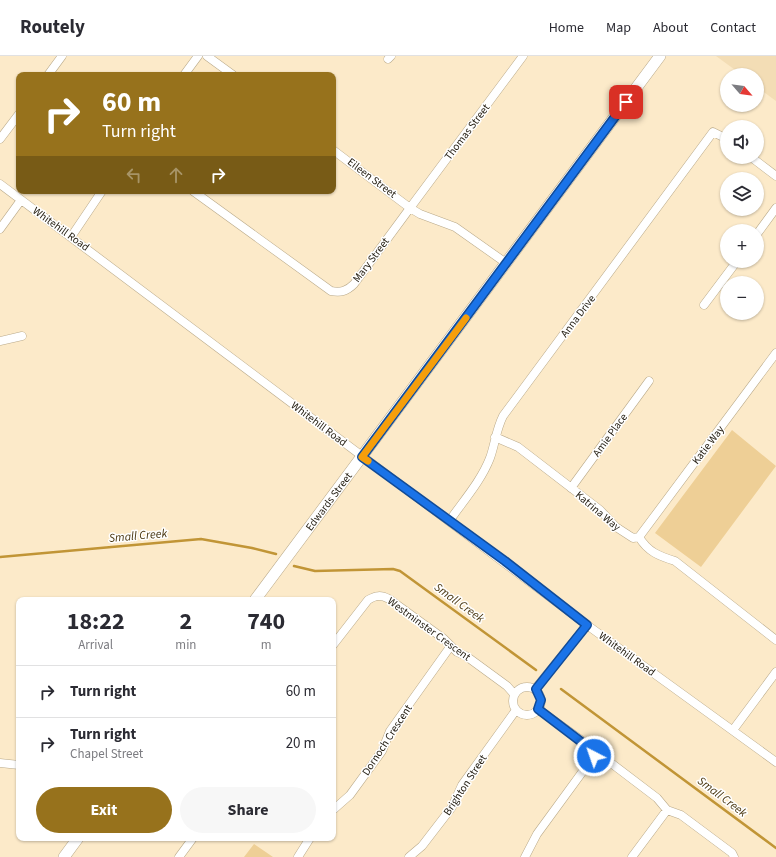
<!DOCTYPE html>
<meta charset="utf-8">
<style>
:root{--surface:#fff;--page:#f7f7f7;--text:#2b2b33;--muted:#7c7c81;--line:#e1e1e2;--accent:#97721c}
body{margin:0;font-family:"Source Sans 3",sans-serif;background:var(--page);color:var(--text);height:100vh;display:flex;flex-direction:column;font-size:15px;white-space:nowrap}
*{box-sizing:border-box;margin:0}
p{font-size:13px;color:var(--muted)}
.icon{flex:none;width:22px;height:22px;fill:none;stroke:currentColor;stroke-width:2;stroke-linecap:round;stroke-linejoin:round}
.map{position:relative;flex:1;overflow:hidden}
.panel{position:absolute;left:16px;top:541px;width:320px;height:244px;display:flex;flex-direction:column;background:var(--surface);border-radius:8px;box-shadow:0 1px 3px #0004}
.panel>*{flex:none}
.hud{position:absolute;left:16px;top:16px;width:320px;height:122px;border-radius:8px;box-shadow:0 1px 3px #0004;background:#97721c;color:#fff;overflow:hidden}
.needle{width:26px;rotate:118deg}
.tools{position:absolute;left:720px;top:12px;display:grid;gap:8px}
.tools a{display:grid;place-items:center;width:44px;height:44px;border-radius:50%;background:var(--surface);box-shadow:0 1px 3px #0004;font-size:20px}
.pin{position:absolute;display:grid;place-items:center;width:34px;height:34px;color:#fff;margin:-17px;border-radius:8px;box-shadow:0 2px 6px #0006}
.me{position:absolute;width:44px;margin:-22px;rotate:319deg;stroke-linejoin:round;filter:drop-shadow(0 0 3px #0008)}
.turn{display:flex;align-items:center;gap:14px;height:84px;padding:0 20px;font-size:18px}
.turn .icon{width:52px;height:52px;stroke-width:2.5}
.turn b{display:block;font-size:28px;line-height:34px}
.lanes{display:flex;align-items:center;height:38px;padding:0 20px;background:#0003;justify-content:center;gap:20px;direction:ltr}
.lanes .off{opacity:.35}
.eta{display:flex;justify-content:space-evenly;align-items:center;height:68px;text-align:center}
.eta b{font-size:24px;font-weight:700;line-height:28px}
.action{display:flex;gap:8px;margin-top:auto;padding:8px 20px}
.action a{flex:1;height:46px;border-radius:24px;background:var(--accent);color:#fff;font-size:16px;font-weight:700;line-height:46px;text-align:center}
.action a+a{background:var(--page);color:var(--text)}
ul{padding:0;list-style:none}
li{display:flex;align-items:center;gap:12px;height:52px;padding:0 20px;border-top:1px solid var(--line)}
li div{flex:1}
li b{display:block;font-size:15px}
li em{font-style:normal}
header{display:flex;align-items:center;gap:24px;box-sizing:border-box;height:56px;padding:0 20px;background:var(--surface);border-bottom:1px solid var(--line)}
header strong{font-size:19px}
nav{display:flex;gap:22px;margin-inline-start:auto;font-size:14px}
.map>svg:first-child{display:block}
.built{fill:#f3ddb5}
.green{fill:#eecf96}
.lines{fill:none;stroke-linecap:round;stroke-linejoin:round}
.stream{stroke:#c19536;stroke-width:2.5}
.minor-casing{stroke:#b9a989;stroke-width:9}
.major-casing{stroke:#b9a989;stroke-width:12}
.minor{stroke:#fff;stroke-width:8}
.major{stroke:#fff;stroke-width:11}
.route-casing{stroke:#114b97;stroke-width:10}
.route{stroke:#1a73e8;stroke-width:7}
.slow{stroke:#f59e0b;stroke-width:7}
.labels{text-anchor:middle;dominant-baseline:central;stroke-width:3;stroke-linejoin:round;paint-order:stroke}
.street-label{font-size:11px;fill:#211b0f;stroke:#fff}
.water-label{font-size:12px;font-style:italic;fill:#49360f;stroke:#fff}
</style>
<header>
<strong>Routely</strong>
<nav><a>Home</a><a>Map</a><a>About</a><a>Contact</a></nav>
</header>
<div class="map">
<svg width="776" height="801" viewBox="0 0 776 801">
<rect width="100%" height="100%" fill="#fceac9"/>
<path class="built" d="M716,0H776V45L757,31V19H742Z"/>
<path class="green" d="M732,374L776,410L701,511L655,477Z
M254,788L273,801H244Z"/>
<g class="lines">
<path class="stream" d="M0,501L201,483L252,492L276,498
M294,510L315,515L393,513L400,515L536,614
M561,633L776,792"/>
<defs>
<path id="minor" d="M207,0L233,19
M388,3L391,0
M48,19L62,0
M184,19L198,0
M0,83L19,58
M333,94L410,152L523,0
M751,101L776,120
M0,128L587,569L776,706
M193,135L331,235C341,237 347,235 354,228L410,152L420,158L455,171L506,207
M0,173L21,144
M757,178L776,152
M71,181L102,135
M704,249L737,205
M0,285L22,280
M495,381L518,391L600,454L616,471L633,482L639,481C648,496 659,500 675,505L776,584
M571,432L649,325
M450,464C464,444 481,425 490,402C495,388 496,374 503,360L713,76L727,83
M639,481L776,297
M333,589L368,544C376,539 381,539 389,543L444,583L457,596L466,600L507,630L514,638
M513 645a14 14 0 1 1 28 0a14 14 0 1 1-28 0Z
M535,633L587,569
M538,653L585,687L594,700L611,707L657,742L667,754L681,759L732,797L734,801
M733,674L776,616
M0,707L19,709
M333,754L350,739L382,695L390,675L450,591
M179,801L193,782
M298,801L310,782
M409,801L422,790L452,751L462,729L516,654
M525,801L537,778L594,700
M632,801L667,754"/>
<g id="major">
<path id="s1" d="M255,544L660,0"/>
<path d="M64,801L78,782"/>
</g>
</defs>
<use href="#minor" class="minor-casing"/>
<use href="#major" class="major-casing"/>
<use href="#minor" class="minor"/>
<use href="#major" class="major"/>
</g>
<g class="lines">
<defs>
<path id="route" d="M594,700L584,688L538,653L541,644L536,633L587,569L505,505L362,401L626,46"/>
</defs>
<use href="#route" class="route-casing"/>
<use href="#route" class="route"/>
<path class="slow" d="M368,405L362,401L466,262"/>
</g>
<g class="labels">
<g class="street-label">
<text transform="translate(467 76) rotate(-53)">Thomas Street</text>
<text transform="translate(372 122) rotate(37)">Eileen Street</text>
<text transform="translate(61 173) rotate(36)">Whitehill Road</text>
<text transform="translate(371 204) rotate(-53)">Mary Street</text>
<text transform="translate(578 260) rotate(-53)">Anna Drive</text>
<text transform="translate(319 368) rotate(37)">Whitehill Road</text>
<text transform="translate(610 379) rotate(-54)">Amie Place</text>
<text transform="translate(708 389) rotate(-53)">Katie Way</text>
<text stroke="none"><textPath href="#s1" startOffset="123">Edwards Street</textPath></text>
<text transform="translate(598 455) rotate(40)">Katrina Way</text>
<text transform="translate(429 573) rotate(36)">Westminster Crescent</text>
<text transform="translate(627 598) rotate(36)">Whitehill Road</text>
<text transform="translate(387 684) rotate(-57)">Dornoch Crescent</text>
<text transform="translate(465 729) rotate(-57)">Brighton Street</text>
</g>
<g class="water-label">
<text transform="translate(138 480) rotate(-5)">Small Creek</text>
<text transform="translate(459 547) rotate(36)">Small Creek</text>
<text transform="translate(722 741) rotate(37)">Small Creek</text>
</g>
</g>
</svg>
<div class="tools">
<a><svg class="needle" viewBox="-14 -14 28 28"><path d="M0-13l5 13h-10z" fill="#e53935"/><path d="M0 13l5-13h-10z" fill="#7c7c81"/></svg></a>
<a><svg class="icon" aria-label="sound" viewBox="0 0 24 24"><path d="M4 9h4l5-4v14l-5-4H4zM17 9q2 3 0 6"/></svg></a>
<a><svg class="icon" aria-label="layers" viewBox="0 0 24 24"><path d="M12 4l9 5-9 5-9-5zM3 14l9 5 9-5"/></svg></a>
<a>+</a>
<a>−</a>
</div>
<div class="pin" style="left:626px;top:46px;background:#d93025"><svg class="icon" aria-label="arrive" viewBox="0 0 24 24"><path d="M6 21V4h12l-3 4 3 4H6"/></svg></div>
<svg class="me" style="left:594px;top:700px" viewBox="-20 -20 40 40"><circle r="17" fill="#1a73e8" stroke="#fff" stroke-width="3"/><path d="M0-11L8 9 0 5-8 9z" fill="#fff"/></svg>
<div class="hud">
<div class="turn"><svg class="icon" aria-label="right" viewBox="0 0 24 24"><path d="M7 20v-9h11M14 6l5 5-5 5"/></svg><div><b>60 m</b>Turn right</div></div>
<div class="lanes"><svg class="icon off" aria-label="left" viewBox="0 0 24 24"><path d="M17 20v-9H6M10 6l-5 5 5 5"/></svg><svg class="icon off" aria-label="ahead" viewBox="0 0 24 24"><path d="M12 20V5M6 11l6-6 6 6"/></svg><svg class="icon" aria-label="right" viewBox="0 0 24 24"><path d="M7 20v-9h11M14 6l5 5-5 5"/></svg></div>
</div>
<section class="panel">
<div class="eta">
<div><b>18:22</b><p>Arrival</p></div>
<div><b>2</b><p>min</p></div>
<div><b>740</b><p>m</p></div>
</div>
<ul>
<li><svg class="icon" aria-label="right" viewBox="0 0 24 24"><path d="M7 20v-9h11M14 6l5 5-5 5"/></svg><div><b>Turn right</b></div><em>60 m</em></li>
<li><svg class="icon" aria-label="right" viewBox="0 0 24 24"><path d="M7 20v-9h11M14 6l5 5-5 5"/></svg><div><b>Turn right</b><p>Chapel Street</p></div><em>20 m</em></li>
</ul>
<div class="action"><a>Exit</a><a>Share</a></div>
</section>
</div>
